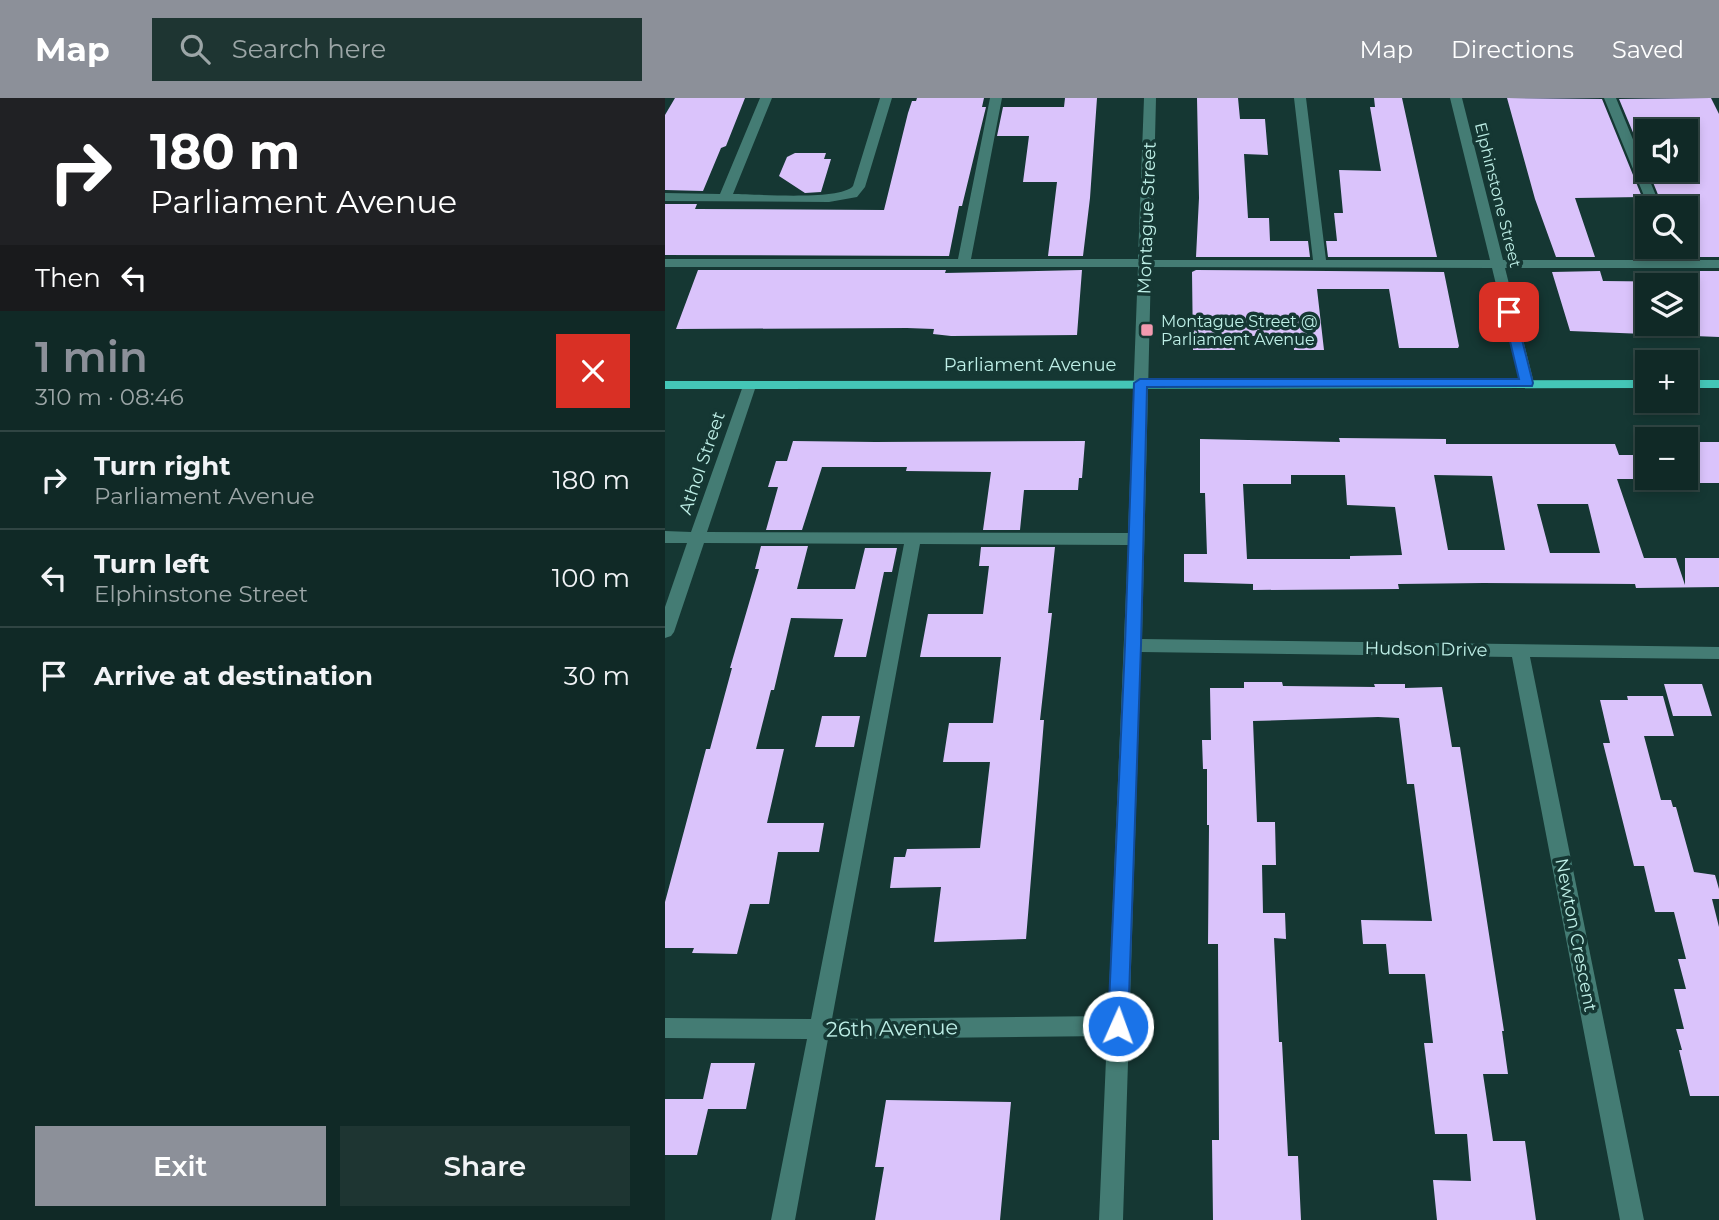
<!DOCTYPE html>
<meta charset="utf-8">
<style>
:root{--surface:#102926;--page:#1e3532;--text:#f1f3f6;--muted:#9ca6a7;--line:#304543;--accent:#8c9099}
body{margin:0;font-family:Montserrat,sans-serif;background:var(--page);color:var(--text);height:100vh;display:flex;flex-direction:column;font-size:26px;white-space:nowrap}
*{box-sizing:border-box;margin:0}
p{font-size:23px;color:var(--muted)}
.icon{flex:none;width:38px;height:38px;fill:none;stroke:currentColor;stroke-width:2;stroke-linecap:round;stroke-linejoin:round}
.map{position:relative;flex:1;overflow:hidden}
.sheet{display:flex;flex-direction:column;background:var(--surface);width:665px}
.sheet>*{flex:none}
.hud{background:#202124;color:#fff;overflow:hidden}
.fabs{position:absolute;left:970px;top:21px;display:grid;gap:14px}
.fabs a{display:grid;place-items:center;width:63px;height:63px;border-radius:0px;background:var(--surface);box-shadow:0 4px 10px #0003,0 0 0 2px var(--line);font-size:35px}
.pin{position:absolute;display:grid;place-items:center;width:60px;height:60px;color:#fff;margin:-30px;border-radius:14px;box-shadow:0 4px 10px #0006}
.me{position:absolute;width:77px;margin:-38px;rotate:2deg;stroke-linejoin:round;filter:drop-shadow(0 0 5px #0008)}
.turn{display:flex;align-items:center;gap:24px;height:147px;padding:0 35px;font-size:32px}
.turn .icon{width:91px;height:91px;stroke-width:2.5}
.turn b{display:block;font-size:49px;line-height:60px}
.then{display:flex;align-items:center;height:66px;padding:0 35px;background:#0003;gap:14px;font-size:26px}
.round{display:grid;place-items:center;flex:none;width:74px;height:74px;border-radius:0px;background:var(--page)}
.summary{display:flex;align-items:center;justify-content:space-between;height:119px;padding:0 35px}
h1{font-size:42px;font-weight:600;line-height:52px;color:var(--accent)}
.action{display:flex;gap:14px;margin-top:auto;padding:14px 35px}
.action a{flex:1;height:80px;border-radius:0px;background:var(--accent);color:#fff;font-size:28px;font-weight:600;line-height:80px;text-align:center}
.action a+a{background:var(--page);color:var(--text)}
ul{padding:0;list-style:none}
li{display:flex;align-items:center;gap:21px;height:98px;padding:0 35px;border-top:2px solid var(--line)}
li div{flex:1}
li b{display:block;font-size:26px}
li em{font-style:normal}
header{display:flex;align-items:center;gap:42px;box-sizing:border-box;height:98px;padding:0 35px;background:var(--accent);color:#fff}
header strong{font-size:33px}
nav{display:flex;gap:38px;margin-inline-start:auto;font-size:24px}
.search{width:490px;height:63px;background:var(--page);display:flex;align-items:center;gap:18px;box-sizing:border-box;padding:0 24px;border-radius:0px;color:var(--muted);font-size:26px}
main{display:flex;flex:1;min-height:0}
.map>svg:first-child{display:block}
.building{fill:#dac3fb;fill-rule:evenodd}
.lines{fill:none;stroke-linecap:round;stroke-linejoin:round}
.minor{fill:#447c74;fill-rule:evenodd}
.major{fill:#44c6b7;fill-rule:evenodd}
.route{fill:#1a73e8;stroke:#114b97;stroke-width:2}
.poi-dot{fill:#f29aaf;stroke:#153733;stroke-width:2.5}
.labels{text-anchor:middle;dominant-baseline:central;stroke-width:7;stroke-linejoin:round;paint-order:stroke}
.far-street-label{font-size:16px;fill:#beefe7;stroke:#153733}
.far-poi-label{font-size:16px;fill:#beefe7;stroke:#153733;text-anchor:start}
.street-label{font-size:18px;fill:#beefe7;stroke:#153733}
.near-street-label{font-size:21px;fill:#beefe7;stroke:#153733}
</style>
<header>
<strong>Map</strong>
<div class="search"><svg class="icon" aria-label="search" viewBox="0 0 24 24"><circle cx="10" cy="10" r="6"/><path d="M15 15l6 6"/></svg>Search here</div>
<nav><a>Map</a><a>Directions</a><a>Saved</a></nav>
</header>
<main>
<section class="sheet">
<div class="hud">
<div class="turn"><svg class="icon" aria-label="right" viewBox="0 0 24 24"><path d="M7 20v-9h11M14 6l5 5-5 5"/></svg><div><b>180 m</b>Parliament Avenue</div></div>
<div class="then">Then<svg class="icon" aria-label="left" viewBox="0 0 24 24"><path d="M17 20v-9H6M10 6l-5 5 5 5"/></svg></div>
</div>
<div class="summary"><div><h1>1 min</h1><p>310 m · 08:46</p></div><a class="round" style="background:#d93025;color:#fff"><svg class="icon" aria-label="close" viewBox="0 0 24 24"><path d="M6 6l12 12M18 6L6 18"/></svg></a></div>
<ul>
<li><svg class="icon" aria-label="right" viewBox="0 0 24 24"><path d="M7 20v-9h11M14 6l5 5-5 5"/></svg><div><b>Turn right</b><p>Parliament Avenue</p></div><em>180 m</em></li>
<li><svg class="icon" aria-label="left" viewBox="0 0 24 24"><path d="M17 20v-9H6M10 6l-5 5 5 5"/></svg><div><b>Turn left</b><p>Elphinstone Street</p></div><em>100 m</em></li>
<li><svg class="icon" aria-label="arrive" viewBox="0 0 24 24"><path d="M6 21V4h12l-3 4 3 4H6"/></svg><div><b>Arrive at destination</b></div><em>30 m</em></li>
</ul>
<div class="action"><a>Exit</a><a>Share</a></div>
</section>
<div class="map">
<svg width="1054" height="1122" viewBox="0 0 1054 1122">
<rect width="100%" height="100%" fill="#153733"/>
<path class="building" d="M10,0H80L61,48L56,50L38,93L0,92V17Z
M252,0H319L317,9H321L297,108H294L284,158L0,157V106H32L30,111L219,112L243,15L247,3H251Z
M400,0H432L425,100L418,158H383L392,84H358L364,38H332L338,9H399Z
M532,0H573L575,21H600L603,57L579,56L583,120H604L605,143H643L645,159H531L534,100Z
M709,0H737L772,159H663L661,143H672L669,115H678L674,72L716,73L705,9H710Z
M842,0L937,1L977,99L910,100L930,159H891L870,101Z
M1046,0L1054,16V159H1020V99H994L983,72H1020V33H982V68L954,1Z
M130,55H161L159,61H166L156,94L140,95L114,78L122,59Z
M33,172H281L280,175L417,172L412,237L286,238L268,236L269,231L242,230L11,231Z
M531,172L779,174L794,248L793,250H734L724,191H652L659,252H629L628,238H569L570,252H528L527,174Z
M935,173L938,183L1030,184L1026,173H1054V239L905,233L887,174ZM982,187H1020V226H982Z
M674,340L781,341V346H950L954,357H977L982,380L985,381H952L979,460H1011L1020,487V460H1054V489L971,490L970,486L818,485L733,486L734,491L588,492V486L519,484V456H542L540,395H535V341L675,344ZM626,377H680L682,407L730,409L737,457L685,458V461H582L578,386H626ZM769,377L827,378L840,452H783ZM872,406H923L935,455H885Z
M128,343L210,344L420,343L417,380H414L413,392H359L355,432H318L326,374L241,373L242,369H157L137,432H101L113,389H103L111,363H122Z
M1020,344H1054V385H1029L1027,381H1020Z
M96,448H143L132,491H190L200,450H232L227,474H219L201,559H169L178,521L126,520L109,592H106L91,651H119L102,725H159L154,754H113L104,806H85L72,856L27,855L29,850H0V804L41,651H45L67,570H65L94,471H90Z
M316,449H390L383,515H387L375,622H379L361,841L269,844L276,789L225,790L229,759H240L242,751L315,750L325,664H278L284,625H328L336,559H255L263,516H318L324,468H314Z
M579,584H617L618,588L710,589L709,586H740V590L777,589L787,649H795L839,933H837L843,976H818L828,1043H860L871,1122H772L768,1082L806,1083L802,1036H770L759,945H768L760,876H724L721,846H698L696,822L767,823L749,686H742L734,620L713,619L588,623L592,724H610L611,767H597L598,815H620L621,841L609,840L614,944H617L623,1058H633L636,1122H548L547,1042H554L553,846H543L544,727H542V671H538L537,642H546L545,590H579Z
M999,586H1037L1047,618H1008Z
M962,598H998L1009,638H979L996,702H1006L1008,709H1011L1029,774L1050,777L1054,791V801H1047L1054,829V998H1025L1014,952H1017L1011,931H1019L1009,891H1021L1013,861H1021L1009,814H990L979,768H969L938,645H945L935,602H963Z
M157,618H195L189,649H150Z
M46,965H90L81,1011H43L32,1057H0V1001H38Z
M221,1002L346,1004L335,1122H210L219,1069H210Z"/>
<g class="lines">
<path class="minor" d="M95,0H107L68,96C90,96 175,103 188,88L215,0H227L200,89L192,99L164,104L0,103V95L55,96Z
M325,0H337L306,161H473L479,0H491L487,162H648L629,0H641L661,162H825L785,0H797L838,162H1054V170H840L869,285L862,289L855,285L827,170L486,169L477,541L1054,549V561L865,559L979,1122H955L847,559L476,554L458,1122H434L442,938L163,941L130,1122H106L142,941L0,940V920L146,921L239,446L39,445L9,534L6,538L0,540V509L22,445H0V433L26,434L79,285L84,284L91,288L42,434L463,435L473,169H0V161H293ZM255,446L463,447L443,918L167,921Z
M939,0H951L996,110H984Z"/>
<path class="major" d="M982,282V290L0,291V283Z
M1020,282H1054V290H1020Z"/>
</g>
<path class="route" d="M844,210L850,214L868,285L867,288L482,289L476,547L463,928L460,934L453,937L446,934L443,928L460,547L469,285L475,281H854L838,214Z"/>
<rect class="poi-dot" x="475" y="225" width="14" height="14" rx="3.5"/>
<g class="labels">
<g class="far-street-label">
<text transform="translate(833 97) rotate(76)">Elphinstone Street</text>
</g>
<g class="far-poi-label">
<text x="496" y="223">Montague Street @<tspan x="496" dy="18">Parliament Avenue</tspan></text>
</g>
<g class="street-label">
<text transform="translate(482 120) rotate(-88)">Montague Street</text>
<text x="365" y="267">Parliament Avenue</text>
<text transform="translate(37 365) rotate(-71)">Athol Street</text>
<text transform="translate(761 551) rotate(1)">Hudson Drive</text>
<text transform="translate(911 837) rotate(79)">Newton Crescent</text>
</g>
<g class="near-street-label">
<text transform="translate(227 930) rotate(-1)">26th Avenue</text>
</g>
</g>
</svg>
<div class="fabs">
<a><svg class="icon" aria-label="sound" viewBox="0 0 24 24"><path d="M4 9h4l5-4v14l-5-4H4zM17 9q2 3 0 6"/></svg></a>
<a><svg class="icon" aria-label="search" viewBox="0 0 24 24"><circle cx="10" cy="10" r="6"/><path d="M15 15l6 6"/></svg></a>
<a><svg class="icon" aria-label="layers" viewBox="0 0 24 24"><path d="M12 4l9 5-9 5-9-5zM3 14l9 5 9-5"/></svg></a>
<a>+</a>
<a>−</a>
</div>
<div class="pin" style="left:844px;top:214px;background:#d93025"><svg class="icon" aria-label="arrive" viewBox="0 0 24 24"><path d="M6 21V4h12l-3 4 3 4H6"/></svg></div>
<svg class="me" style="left:453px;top:928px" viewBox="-20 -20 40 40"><circle r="17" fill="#1a73e8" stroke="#fff" stroke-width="3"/><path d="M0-11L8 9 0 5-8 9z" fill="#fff"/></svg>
</div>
</main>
